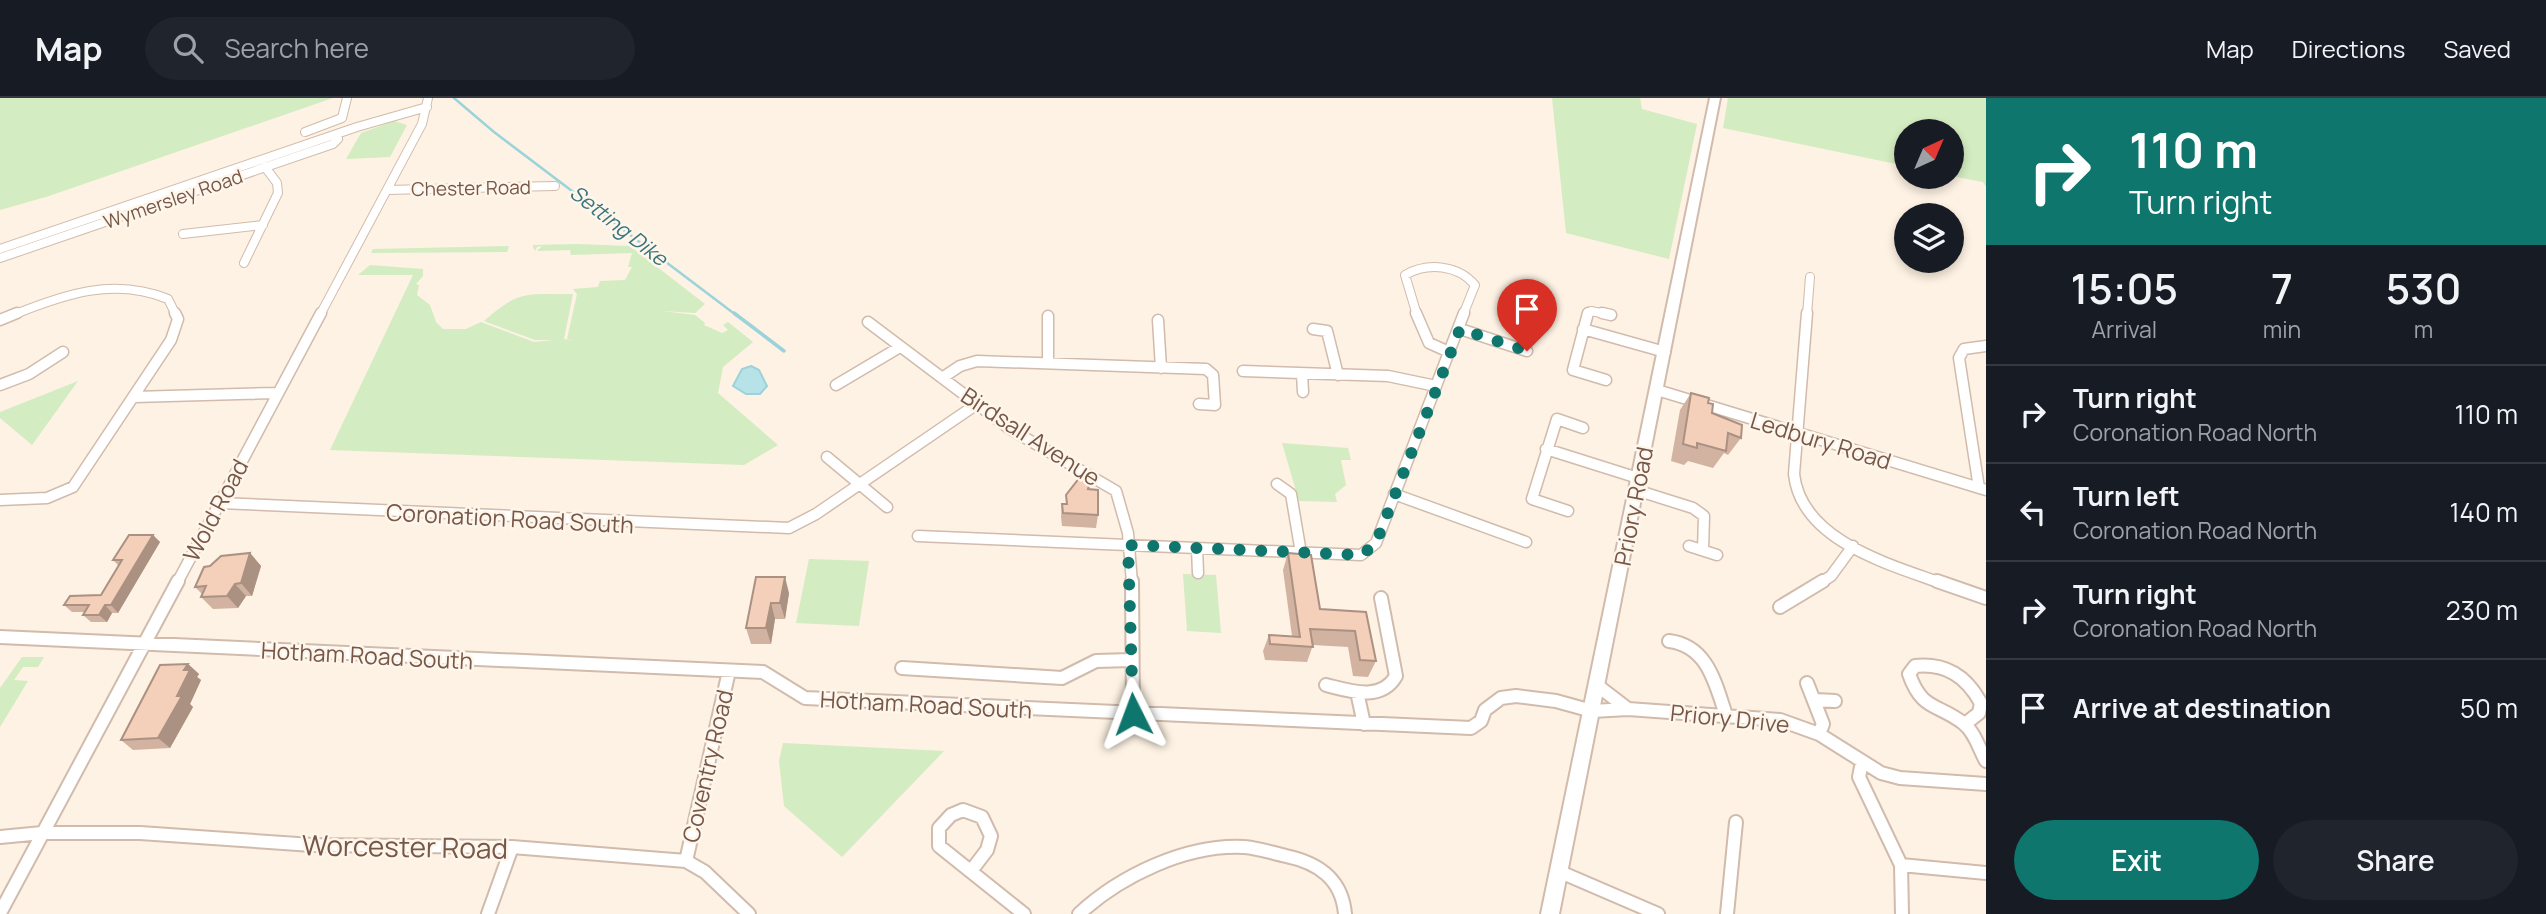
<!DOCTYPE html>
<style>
:root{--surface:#171b24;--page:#20242c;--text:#f1f3f6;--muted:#9ea1a6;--line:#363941;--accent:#0f766e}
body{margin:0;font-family:Manrope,sans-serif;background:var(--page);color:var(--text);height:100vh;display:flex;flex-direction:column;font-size:26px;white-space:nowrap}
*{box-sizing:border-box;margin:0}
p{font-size:23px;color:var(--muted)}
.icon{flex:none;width:38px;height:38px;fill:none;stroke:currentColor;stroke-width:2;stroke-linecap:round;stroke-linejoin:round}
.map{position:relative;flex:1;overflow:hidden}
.details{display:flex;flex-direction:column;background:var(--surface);width:560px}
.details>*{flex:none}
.hud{background:#0f766e;color:#fff;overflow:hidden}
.needle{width:46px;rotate:44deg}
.tools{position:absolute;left:1894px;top:21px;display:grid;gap:14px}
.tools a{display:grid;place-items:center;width:70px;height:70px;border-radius:50%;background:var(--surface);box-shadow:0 4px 10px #0003;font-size:35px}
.pin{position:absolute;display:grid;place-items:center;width:60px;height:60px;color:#fff;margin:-72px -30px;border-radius:50% 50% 50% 0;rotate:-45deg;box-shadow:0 0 7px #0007}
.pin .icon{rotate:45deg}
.me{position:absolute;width:77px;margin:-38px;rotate:357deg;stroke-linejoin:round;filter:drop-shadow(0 0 5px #0008)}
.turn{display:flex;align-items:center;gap:24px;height:147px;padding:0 28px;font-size:32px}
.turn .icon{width:91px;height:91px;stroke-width:2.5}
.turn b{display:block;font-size:49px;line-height:60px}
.eta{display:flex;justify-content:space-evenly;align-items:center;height:119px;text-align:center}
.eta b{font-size:42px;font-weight:600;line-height:49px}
.button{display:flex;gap:14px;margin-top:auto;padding:14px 28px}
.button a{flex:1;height:80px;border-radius:42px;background:var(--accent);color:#fff;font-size:28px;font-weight:600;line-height:80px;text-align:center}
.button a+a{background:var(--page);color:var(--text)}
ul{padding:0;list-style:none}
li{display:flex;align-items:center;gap:21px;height:98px;padding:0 28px;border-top:2px solid var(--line)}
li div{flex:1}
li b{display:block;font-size:26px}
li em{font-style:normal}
header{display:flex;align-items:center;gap:42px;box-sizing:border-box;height:98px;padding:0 35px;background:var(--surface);border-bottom:2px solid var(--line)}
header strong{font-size:33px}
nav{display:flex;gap:38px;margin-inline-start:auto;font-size:24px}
.search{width:490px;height:63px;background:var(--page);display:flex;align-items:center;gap:18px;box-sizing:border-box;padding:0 24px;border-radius:38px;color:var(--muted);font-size:26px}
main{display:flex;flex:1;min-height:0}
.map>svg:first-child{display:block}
.green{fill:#d4ecc1}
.water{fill:#b7e2e8;stroke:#9cd3da;stroke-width:2}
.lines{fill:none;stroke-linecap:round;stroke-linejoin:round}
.stream-far1{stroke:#9cd3da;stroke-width:2.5}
.stream{stroke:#9cd3da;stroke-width:3.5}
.minor-far2-casing{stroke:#d1bbac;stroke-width:10}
.minor-far1-casing{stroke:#d1bbac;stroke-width:13}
.minor-casing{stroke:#d1bbac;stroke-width:16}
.tertiary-casing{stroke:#d1bbac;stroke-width:4}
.minor-far2{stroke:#fff;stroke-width:8}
.minor-far1{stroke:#fff;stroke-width:10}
.minor{stroke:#fff;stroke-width:12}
.tertiary{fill:#fff;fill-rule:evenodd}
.wall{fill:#d2b2a0}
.shaded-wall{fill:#ab9182}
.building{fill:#f4cfba;stroke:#ab9182;stroke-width:2}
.route{stroke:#0f766e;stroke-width:12;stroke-dasharray:0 21.6}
.labels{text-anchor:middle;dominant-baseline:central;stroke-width:5;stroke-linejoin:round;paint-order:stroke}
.far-street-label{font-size:19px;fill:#775748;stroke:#fff6eb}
.far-water-label{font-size:21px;font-style:italic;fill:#3a757d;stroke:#fff6eb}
.street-label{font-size:23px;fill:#775748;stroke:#fff6eb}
.near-street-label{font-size:28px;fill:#775748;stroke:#fff6eb}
</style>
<header>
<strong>Map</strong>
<div class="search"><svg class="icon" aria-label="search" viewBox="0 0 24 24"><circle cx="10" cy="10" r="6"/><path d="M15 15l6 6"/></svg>Search here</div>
<nav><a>Map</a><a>Directions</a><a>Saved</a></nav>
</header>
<main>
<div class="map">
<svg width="1986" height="816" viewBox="0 0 1986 816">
<rect width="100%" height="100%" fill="#fdf2e3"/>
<path class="green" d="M0,0H333L49,98L0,112Z
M1552,0H1640L1642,11L1697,26L1669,161L1566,135Z
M1728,0H1986V89L1983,84L1951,78V33H1906V68L1723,30Z
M394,23L407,27L390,59L346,61L361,35Z
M577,146L630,148L705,206L695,215L662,213L695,217L705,225L704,227L722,235L728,232L723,227L728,224L753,244L723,269L718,295L778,347L744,367L330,352L413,177H358L370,167L423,171V178L416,186L419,187L417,197L430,207L436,224L443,231H466L481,224L534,244L553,242H535L484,223C520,191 527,197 573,196L564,241L577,243L567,241L577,196L573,191L598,189L600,183L625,182L632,169H628L632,155L571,157L570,152L537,153L542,148L537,149L535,153L533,149V147Z
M509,148L507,154L371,155L373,151Z
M78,283L32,347L0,320V314Z
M1282,345L1348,350L1351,362H1341L1346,387L1335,396L1337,404L1299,403Z
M809,461L869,463L859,528L796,525Z
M1183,476L1216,477L1221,535L1187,533Z
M22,559H44L38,569H23L14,582L28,583L0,629V590Z
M783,645L944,653L842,759L784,708L779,663Z"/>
<path class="water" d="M751,268L759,272L767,288L760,296H746L733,288L742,271Z"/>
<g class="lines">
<path class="stream-far1" d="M454,0L494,34L736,217"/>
<path class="stream" d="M734,215L784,253"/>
<defs>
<path id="minor-far2" d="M305,34L342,20L347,0
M387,92L555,88
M183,136L263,127
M0,151L357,29L427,9
M0,160L333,46L338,41L335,37
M244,165L278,95L277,85L265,69
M13,217C65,196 114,179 168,201L176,217
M320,217L422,26L428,0
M1417,217L1405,177C1428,164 1458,167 1475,187L1463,217
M1587,217L1591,213L1611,217
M1807,217L1810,179"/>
<path id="minor-far1" d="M1416,215L1429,245L1449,254
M1588,215L1573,272L1606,282
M1602,215L1611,217
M1807,215L1794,376C1801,442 1888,466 1941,485
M1048,218V265
M0,222L17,215
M1158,222L1161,270
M868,224L1010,331L1116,393L1128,435L1132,485
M1313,231L1327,233L1338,277
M1460,231L1527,253
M1583,231L1665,254
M1449,254L1464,215
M1243,273L1388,278L1436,288
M1302,276L1303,294
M942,280L960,268L977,263L1206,271L1213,277L1215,307L1199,306
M0,287L29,276L63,254
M836,287L900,249
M1657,292L1986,392
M134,299L276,295
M1546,351L1638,380
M827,359L887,409
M1277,386L1291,396L1301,455
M1979,390L1959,260L1964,251L1986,248
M1636,392L1693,410L1704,418L1703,452
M1394,396L1526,444
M0,402L47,400L73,389L171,242L178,221L175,215
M220,405L789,430L816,416L977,306
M1568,413L1532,401L1557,321L1583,330
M918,438L1361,457L1376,445L1449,254
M1689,448L1717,457
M1197,450L1198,475
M177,485L321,215
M1820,485L1831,478L1853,448"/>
<path id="minor" d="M1132,483L1133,616
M1937,483L1986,500
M1780,509L1823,483
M0,539L763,574L805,600L1471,630L1481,623L1485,612L1501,600L1516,598L1556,603L1592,613L1628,611L1780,622L1819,636L1881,675L1900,680L1986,686
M1669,543C1708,548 1715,585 1726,617
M902,570L1062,580L1096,563L1131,562
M1807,585L1823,626L1819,636
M1326,587C1350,593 1381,604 1396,578L1381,500
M1598,588L1628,611
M1357,594L1364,626
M1815,602L1835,603
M1965,626L1979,615L1981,605C1966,578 1946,565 1915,568L1909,576C1922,613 1937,605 1963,625C1975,634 1979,651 1986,663
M1862,664L1859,679L1901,767L1902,816
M0,739L42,735H140L312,747L512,749L686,763L705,774L749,816
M686,763L729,573
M1901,767L1986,775
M971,773L987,752L991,738L982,719L963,712L951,717L939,730V748L1024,816
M1558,773L1658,816
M0,815L178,483
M488,816L512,749
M1079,816C1120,778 1186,746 1244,749C1259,750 1272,755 1286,758C1319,765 1342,781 1345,816
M1727,816L1736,724"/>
<path id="tertiary" d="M1710,0H1720L1559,816H1541Z"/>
</defs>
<use href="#minor-far2" class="minor-far2-casing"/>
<use href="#minor-far1" class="minor-far1-casing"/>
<use href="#minor" class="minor-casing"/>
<use href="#tertiary" class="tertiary-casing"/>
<use href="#minor-far2" class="minor-far2"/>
<use href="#minor-far1" class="minor-far1"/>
<use href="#minor" class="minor"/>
<use href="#tertiary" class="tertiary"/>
</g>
<path class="wall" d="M1691,295L1708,305L1712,315L1741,340L1728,357L1724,355L1713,370L1688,363L1684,367L1671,363L1680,312Z
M1090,384L1089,391L1098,417L1096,430L1062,428L1061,419L1062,406H1066V397Z
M153,437L160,444L118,515H112L107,524H91L83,517L85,514H72L64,507L101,497L119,468L113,462Z
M250,455L261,468L252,498H246L238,510L213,511L201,499L202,496L195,489L210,468Z
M1288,455L1320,511L1366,514L1376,563L1368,579L1353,578L1348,549L1313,547L1307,564L1265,562L1263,553L1269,537L1292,538L1283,472Z
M756,479L789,495L785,521H775L771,546H751L746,530Z
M188,566L199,576L197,579L201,582L190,606L193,609L170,650L133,652L121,642Z"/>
<path class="shaded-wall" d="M153,437L160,444L118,515L111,507Z
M250,455L261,468L252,498L241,485Z
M785,479L789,495L785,521L780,505Z
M235,486L246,498L238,510L227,498Z
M771,505L775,521L771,546L766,530Z
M105,507L112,515L107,524L99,517Z
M188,566L199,576L197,579L201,582L190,606L193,609L170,650L158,640L177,598L184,572Z"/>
<path class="building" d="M1691,295L1709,300L1708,305L1713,306L1712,315L1742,327L1741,340L1728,335L1726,353L1697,345V350L1683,346Z
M1080,379L1090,384L1088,391L1098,392V417L1063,415L1062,406H1067L1066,397Z
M129,437H153L111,507H105L99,517H83L89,507H64L70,498L101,497L122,462H113Z
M250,455L241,485L235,486L227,498L201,499L206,488L195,489L204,469L210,468L221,458Z
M1288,455L1311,457L1320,511L1366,514L1376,563L1360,562L1355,533L1310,531L1313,549L1270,546L1269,537L1300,539Z
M756,479H785L780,505H771L766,530H746Z
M188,566L184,572H190L177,598H182L158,640L121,642L160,567Z"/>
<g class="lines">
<path class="route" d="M1133,616L1128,447L1362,457L1376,445L1460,231L1527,253"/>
</g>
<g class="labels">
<g class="far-street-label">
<text transform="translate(471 90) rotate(-1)">Chester Road</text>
<text transform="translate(173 101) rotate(-19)">Wymersley Road</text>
</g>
<g class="far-water-label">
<text transform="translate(619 127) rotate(38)">Setting Dike</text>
</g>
<g class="street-label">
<text transform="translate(1031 338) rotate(33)">Birdsall Avenue</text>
<text transform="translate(1821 342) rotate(17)">Ledbury Road</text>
<text transform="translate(1633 408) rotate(-79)">Priory Road</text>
<text transform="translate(215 412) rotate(-62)">Wold Road</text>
<text transform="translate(510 420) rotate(3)">Coronation Road South</text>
<text transform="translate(367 557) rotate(3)">Hotham Road South</text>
<text transform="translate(926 606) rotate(3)">Hotham Road South</text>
<text transform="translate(1730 620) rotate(6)">Priory Drive</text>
<text transform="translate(707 668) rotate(-77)">Coventry Road</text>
</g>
<g class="near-street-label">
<text transform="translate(405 748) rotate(1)">Worcester Road</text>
</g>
</g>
</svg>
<div class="tools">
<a><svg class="needle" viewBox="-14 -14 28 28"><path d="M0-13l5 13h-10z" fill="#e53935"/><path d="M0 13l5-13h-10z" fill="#9ea1a6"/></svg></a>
<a><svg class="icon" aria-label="layers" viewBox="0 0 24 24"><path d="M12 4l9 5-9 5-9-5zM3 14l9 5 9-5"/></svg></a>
</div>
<div class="pin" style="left:1527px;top:253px;background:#d93025"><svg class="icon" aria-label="arrive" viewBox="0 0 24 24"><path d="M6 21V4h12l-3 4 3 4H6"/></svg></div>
<svg class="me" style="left:1133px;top:616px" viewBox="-20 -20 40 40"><path d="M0-17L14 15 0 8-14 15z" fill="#0f766e" stroke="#fff" stroke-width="4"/></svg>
</div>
<section class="details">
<div class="hud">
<div class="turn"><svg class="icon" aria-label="right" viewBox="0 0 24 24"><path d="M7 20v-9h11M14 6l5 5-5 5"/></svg><div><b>110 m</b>Turn right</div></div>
</div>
<div class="eta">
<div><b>15:05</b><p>Arrival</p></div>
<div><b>7</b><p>min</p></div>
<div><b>530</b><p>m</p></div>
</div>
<ul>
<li><svg class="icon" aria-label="right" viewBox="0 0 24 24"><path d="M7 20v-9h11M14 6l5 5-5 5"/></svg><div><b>Turn right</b><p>Coronation Road North</p></div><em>110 m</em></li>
<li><svg class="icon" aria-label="left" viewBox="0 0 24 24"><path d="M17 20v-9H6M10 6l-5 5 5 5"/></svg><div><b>Turn left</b><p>Coronation Road North</p></div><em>140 m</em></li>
<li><svg class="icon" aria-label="right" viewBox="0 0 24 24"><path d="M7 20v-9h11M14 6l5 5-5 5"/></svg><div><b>Turn right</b><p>Coronation Road North</p></div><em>230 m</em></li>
<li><svg class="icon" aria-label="arrive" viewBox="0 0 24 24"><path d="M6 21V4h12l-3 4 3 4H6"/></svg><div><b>Arrive at destination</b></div><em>50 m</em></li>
</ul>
<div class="button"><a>Exit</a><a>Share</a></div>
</section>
</main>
